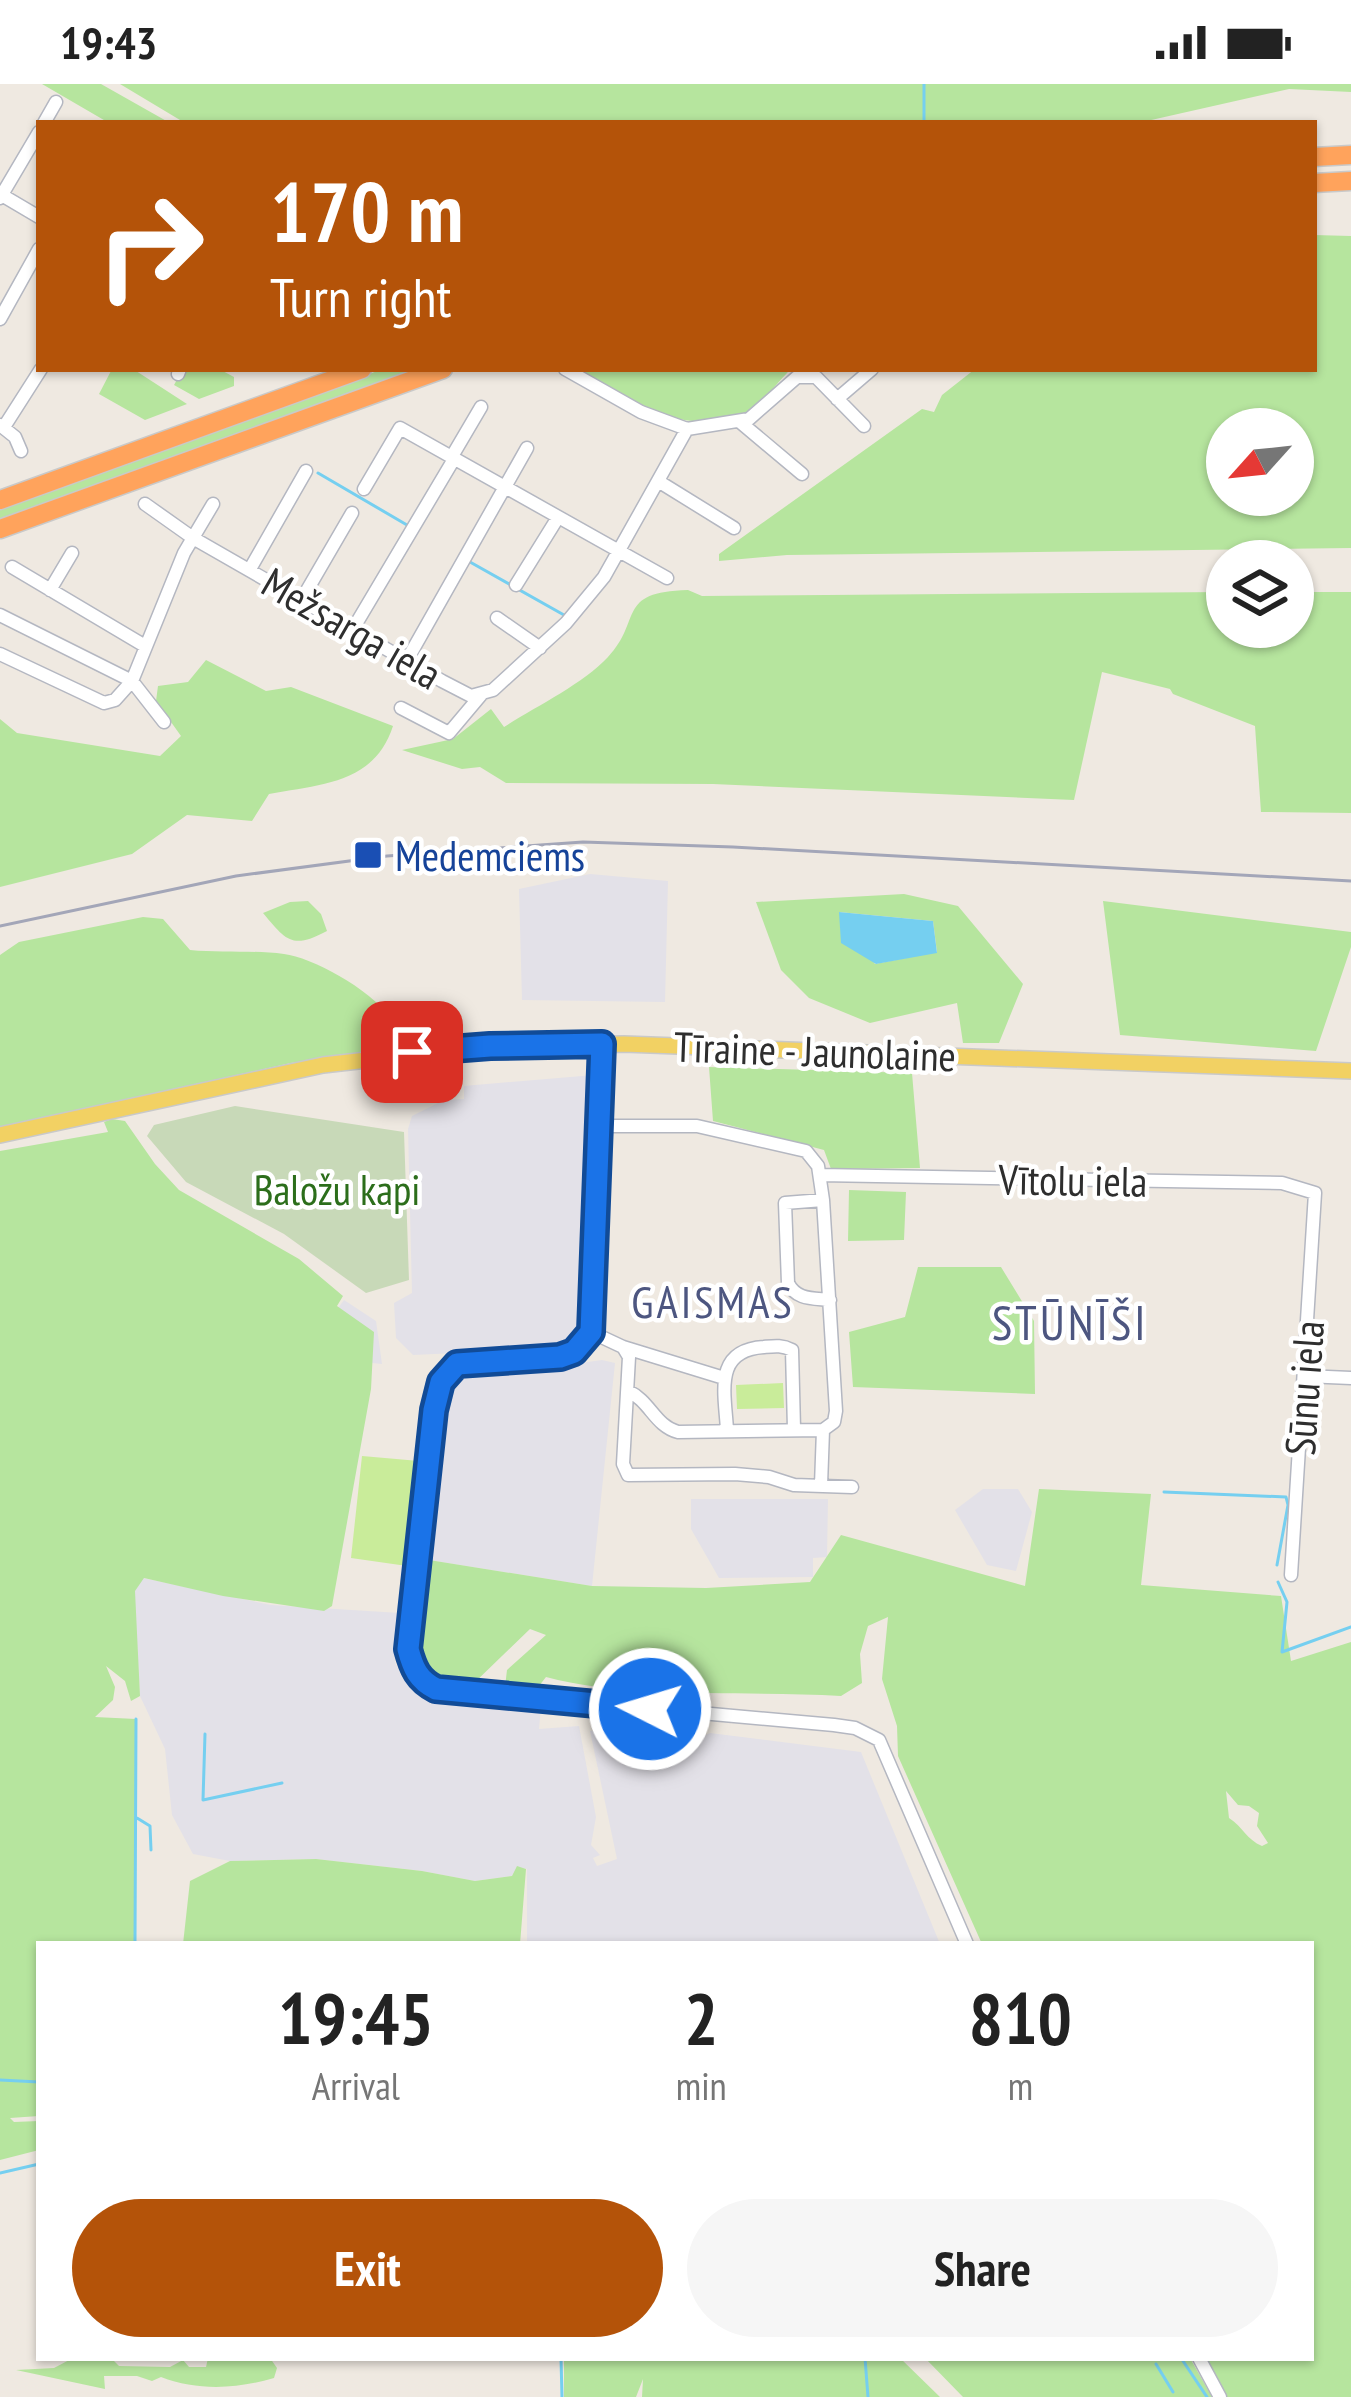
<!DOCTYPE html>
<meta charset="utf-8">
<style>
:root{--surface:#fff;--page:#f6f6f6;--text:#222;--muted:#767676;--accent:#b45309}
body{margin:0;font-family:"PT Sans Narrow",sans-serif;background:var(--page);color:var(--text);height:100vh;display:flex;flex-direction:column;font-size:45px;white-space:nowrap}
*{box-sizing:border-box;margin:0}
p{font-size:39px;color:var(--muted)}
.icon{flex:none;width:66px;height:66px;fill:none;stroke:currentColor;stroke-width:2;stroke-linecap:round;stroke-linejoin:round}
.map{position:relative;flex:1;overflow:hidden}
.details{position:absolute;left:36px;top:1857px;width:1278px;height:420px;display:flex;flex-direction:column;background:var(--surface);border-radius:0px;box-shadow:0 3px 9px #0004}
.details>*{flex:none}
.top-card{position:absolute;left:36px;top:36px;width:1281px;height:252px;border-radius:0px;box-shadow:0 3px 9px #0004;background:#b45309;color:#fff;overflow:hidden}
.needle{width:78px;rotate:243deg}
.fabs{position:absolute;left:1206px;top:324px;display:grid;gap:24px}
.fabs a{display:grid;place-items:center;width:108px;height:108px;border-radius:50%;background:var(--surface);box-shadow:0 3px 9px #0004;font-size:60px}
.pin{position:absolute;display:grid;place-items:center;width:102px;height:102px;color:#fff;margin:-51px;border-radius:24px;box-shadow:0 6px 18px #0006}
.me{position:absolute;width:132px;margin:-66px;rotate:275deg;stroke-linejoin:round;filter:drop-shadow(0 0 9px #0008)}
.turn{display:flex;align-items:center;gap:42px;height:252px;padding:0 36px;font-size:54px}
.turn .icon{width:156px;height:156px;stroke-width:2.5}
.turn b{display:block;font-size:84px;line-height:102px}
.eta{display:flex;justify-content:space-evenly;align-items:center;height:204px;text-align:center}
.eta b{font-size:72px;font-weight:600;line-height:84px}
.action{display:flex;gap:24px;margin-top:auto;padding:24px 36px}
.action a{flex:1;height:138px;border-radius:72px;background:var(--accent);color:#fff;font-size:48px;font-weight:600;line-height:138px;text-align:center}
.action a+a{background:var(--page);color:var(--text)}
.status{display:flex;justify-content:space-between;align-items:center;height:84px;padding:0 60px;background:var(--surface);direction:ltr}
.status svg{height:33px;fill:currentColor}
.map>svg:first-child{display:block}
.industrial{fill:#e3e1e8}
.green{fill:#b6e59e;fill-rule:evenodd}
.cemetery{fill:#c8d9b8}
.pitch{fill:#c9ec9a}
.water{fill:#75cff0}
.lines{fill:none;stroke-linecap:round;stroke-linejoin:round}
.stream{stroke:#75cff0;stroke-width:3}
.minor-casing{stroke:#b4b7c1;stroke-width:15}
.major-casing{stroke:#c9c9c9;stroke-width:18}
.highway-casing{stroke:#c9c9c9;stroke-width:21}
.minor{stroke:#fff;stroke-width:12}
.major{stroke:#f2d163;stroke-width:15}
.highway{stroke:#ffa35c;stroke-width:18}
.rail{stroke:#a3a6b8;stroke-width:3}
.route-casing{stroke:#114b97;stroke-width:30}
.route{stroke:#1a73e8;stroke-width:21}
.transit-dot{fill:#1a4fb4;stroke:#fff;stroke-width:4.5}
.labels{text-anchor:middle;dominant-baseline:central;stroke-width:9;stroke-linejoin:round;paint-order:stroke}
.street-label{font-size:42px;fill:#2e2e2e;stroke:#fff}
.transit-label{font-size:42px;fill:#164399;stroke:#fff;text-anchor:start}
.park-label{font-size:42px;fill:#2c6e1b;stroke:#fff}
.neighbourhood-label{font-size:45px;letter-spacing:3px;fill:#4d5680;stroke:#fff}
.quarter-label{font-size:48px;letter-spacing:3px;fill:#4d5680;stroke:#fff}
</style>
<div class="status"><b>19:43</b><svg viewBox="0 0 49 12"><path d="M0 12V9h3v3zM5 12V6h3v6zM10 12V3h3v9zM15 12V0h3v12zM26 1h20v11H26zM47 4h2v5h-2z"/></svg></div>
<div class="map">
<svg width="1351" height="2313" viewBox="0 0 1351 2313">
<rect width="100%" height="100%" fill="#efe9e1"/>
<path class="industrial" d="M590,790L668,797L665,918L522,916L519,805Z
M594,991L582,1242L575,1254L565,1264L413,1271L396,1254L394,1219L412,1209L408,1045L412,1032L444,1016L464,1015V1002Z
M344,1216L376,1237L382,1280L363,1278L335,1228Z
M602,1276L615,1279L592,1502L429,1476L449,1298L458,1287L559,1282Z
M983,1405H1018L1032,1428L1016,1487L987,1481L955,1426Z
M691,1415H828L827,1473L813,1474V1493L719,1494L691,1445Z
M143,1494L271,1521L400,1529L395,1578L403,1595L424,1612L440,1619L497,1618L541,1623L539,1645L579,1642L596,1733L591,1761L600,1771L593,1774L597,1782L617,1775L590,1647L614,1643L611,1625L646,1628L662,1634L677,1664L710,1649L861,1668L940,1860H527V1785L518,1783L512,1792L475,1797L422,1787L316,1775L230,1777L193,1770L172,1731L165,1665L140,1612L134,1508Z"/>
<path class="green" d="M42,0H101L170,39H109Z
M120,0H1351V8L1289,5L1138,39H185Z
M1314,151L1351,152V464L787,471L719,477V470L922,325L934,328L942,311L975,285H1314ZM1293,345V411H1227V345Z
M112,285H133L187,320L145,336L99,310Z
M183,285H219L234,293V302L199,315L174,301Z
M383,285H418L0,437V424Z
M576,285H791C777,298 760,324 743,330C681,354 627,316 576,285Z
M688,506L702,512L1227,508V543H1293V508H1351V729L1261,728L1255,642L1173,610L1170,605L1102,588L1074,716L713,700L506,699L480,683L462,685L402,666L453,655L491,625L504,643C535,623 583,600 608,573C643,536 615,508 688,506Z
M206,576L266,607L291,603L393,642C374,700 322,700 269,710L252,737L187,731L132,770L0,803V635L17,649L160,672L181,652L156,617L158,602L188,598Z
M904,810L958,822L1023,900L999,959H963L957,919L870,939L809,914L781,886L756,818ZM839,828L933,837L937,868L875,880Z
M308,817L321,830L327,847C293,865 287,858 263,829L290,818Z
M1103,817L1351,848V863L1316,967L1120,951Z
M143,833L163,835L190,866C221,869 254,866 284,870C318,874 395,919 401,954L390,964L291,979L0,1043V871L19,858Z
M709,983L912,989L920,1084L831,1085L824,1066L713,1037Z
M112,1035L125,1037L155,1080L179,1106L299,1175L343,1212L337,1222L374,1248L371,1305L332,1522L324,1527L223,1512L144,1494L135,1507L140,1612L131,1617L125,1597L106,1582L115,1603L113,1616L95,1633L136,1635L135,1860H39V2032L10,2034L14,2038L39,2037V2066L0,2076V1067L108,1048L104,1038Z
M849,1106L906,1108L904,1156L848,1157Z
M918,1183H1001L1034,1237L1035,1310L853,1303L849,1248L905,1233Z
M1039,1405L1151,1410L1141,1501L1281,1512L1291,1577L1351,1558V2313H1227L1205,2274H1311V1860H982L898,1672L897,1642L882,1595L888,1533L868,1542L860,1570L862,1599L841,1612C750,1606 631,1616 546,1593L535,1607L505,1603L507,1586L546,1551L530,1545L471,1602L433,1598L420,1573L429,1476L592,1502L706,1504L810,1498L841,1451L1025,1502ZM1226,1707L1238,1721L1249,1722L1259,1729L1257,1742L1268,1759L1262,1762C1247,1756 1243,1743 1229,1734Z
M316,1775L422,1787L475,1797L512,1792L517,1782L526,1785L520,1860H183L190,1797L230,1777Z
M73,2274H111L119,2282L170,2283L183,2276L189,2283H206L208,2274H270L277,2284L274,2294C236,2305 198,2307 161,2293L152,2297L137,2292H104L105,2305L16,2286L54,2284Z
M564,2274H900L940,2313H642L643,2295L636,2313H564Z
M925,2274H1190L1212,2313H963Z"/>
<path class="cemetery" d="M235,1022L404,1048L409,1196L366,1209L284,1150L186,1098L147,1052L154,1041Z"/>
<path class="pitch" d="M783,1299L784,1324L737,1325L736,1301Z
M362,1372L419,1377L407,1482L351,1474Z"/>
<path class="water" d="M839,828L933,837L937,869L876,880L841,859Z"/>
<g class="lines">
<path class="stream" d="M924,39V0
M318,389L407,441
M470,478L564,531
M1164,1408L1286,1413L1288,1421L1277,1481
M1278,1498L1287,1518L1282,1568L1351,1543
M205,1650L203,1716L282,1699
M137,1734L150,1742L151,1766
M135,1860L136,1635
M0,1996L39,1998
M0,2089L39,2080
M561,2274L562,2313
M865,2274L868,2313
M1181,2274L1207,2313
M1156,2280L1173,2308"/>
<defs>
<path id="minor" d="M44,39L56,18
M0,110L39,133
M0,114L39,48
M0,235L39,165
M565,285L641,328L687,345
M178,290L180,285
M837,315L872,285
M740,338L802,390
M0,341L15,353L21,367
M4,343L41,285
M451,374L481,323
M658,397L734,444
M364,405L400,344L667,494
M145,420L193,454L442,597L471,612L493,606L566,539L604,493L687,345L749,335L797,293H816L864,342
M12,483L145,562
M250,485L306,387
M516,501L557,435
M50,506L72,469
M302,515L352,429
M0,531L132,597L164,638
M497,534L540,564
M353,545L454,375
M0,570L104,619L115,616L132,597L184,469L213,420
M407,576L527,364
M401,624L449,649L481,611
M602,960L591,1248L574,1268L560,1273L457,1280L441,1298L434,1326L408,1565C413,1583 418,1596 436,1605L834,1641L855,1644L879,1656L967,1860
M598,1042H697L806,1067L818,1082L823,1116L836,1327L834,1338L823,1346L821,1401
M820,1091L1282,1099L1315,1109L1291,1491
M823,1116L785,1119L788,1199C796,1216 813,1214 830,1216
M591,1248L623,1263L724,1294
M623,1263L629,1273L623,1380L628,1391L735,1390L769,1393L794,1401L852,1403
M1305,1292L1351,1294
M628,1307C650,1317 655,1342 678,1348L823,1346
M727,1346C725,1309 713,1266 764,1263C775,1262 782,1261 792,1266L794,1345
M1199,2274L1220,2313"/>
<path id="major" d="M0,1051L323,981L490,962L624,960L1351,987"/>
<path id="highway" d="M1314,73L1351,71
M1314,99L1351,97
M0,416L362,285
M0,445L443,285"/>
</defs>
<use href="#minor" class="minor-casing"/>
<use href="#major" class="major-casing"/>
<use href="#highway" class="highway-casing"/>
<use href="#minor" class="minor"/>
<use href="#major" class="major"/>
<use href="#highway" class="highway"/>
<path class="rail" d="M0,842L236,792L387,772L583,758L733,763L1351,797"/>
</g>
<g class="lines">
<defs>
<path id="route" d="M412,968L490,962L602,960L591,1248L574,1268L560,1273L457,1280L441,1298L434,1326L408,1565C413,1584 418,1596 436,1605L650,1625"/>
</defs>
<use href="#route" class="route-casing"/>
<use href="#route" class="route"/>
</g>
<rect class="transit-dot" x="353" y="756" width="30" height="30" rx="6"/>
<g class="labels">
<g class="street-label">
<text transform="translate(352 544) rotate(30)">Mežsarga iela</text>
<text transform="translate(815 967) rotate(2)">Tīraine - Jaunolaine</text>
<text transform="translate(1073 1096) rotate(1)">Vītolu iela</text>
<text transform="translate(1304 1304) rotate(-86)">Sūnu iela</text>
</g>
<g class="transit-label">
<text x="395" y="771">Medemciems</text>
</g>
<g class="park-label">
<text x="337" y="1105">Baložu kapi</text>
</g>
<g class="neighbourhood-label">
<text x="713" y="1217">GAISMAS</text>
</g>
<g class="quarter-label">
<text x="1070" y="1238">STŪNĪŠI</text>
</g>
</g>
</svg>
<div class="fabs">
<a><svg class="needle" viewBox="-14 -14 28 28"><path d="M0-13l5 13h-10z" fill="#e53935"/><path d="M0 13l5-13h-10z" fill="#767676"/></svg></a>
<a><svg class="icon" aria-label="layers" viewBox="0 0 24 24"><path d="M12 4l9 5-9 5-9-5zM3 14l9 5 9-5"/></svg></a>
</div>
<div class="pin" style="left:412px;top:968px;background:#d93025"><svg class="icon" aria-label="arrive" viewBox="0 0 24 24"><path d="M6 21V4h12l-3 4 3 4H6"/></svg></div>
<svg class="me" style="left:650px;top:1625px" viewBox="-20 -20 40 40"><circle r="17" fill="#1a73e8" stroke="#fff" stroke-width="3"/><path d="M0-11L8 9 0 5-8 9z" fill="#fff"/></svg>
<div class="top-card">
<div class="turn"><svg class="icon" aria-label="right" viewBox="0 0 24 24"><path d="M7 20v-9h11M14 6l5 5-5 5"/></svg><div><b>170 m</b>Turn right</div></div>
</div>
<section class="details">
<div class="eta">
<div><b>19:45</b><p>Arrival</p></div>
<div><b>2</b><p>min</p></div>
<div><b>810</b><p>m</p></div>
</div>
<div class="action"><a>Exit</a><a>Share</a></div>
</section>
</div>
